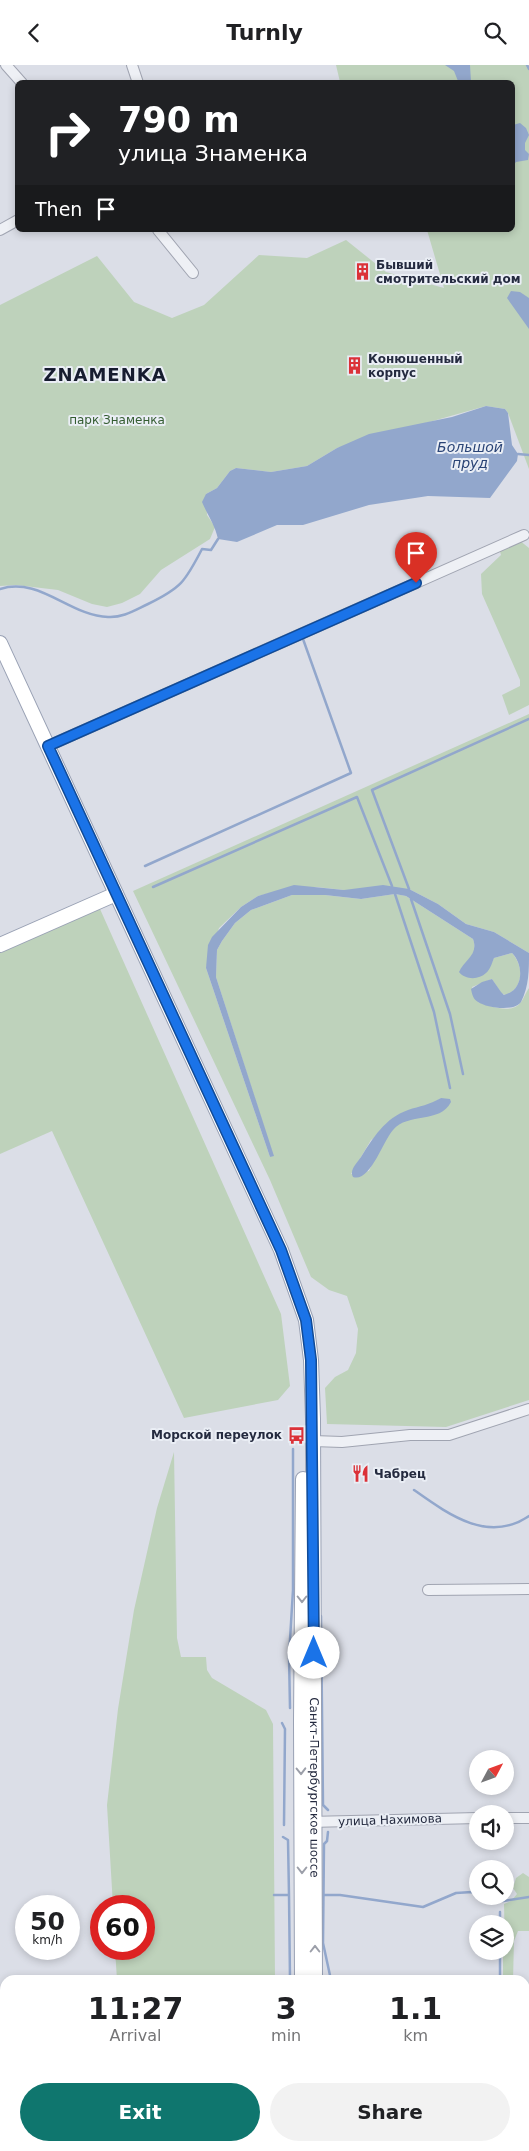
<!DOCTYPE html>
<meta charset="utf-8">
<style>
:root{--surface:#fff;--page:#f2f2f2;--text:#202124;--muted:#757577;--accent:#0f766e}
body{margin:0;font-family:"DejaVu Sans",sans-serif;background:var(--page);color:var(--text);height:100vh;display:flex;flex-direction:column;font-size:19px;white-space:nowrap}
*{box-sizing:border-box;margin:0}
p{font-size:16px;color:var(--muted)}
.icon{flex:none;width:28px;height:28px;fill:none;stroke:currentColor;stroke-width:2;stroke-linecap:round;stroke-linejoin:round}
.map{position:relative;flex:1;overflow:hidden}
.panel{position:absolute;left:0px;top:1910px;width:530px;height:176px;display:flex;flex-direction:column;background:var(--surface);border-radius:15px 15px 0 0;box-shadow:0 2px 8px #0003}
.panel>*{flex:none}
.hud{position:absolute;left:15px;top:15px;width:500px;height:152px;border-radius:8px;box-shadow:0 2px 8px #0003;background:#202124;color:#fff;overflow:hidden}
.needle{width:32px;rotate:49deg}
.buttons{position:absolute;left:469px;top:1685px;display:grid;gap:10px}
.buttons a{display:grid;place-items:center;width:45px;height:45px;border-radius:50%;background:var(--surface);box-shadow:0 2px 8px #0003;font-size:25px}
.speed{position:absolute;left:15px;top:1830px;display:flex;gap:10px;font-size:25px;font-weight:700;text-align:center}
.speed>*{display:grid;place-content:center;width:65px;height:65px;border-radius:50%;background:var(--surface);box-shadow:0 2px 8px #0003;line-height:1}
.speed small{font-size:12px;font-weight:400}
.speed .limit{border:8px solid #d22;background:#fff;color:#111}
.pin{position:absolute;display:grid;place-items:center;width:42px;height:42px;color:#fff;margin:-51px -21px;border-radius:50% 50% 50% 0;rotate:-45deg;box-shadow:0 0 5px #0007}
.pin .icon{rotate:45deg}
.me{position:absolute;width:55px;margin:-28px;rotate:0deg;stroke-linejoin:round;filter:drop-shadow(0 0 4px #0008)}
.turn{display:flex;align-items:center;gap:18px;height:105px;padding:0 20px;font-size:22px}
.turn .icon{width:65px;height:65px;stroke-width:2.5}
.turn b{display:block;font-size:35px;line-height:42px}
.then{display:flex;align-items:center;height:48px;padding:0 20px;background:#0003;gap:10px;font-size:19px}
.eta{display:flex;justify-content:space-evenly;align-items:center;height:85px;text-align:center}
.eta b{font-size:30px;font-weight:700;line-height:35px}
.button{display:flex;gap:10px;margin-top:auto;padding:10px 20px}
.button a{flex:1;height:58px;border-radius:30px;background:var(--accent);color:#fff;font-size:20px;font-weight:700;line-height:58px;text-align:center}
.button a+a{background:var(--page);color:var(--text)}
header{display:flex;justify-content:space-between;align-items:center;height:65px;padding:0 20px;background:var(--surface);font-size:22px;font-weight:700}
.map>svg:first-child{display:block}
.green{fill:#bed2bb;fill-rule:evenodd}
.water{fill:#92a7cc}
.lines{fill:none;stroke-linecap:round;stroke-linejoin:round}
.stream{stroke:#92a7cc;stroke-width:2.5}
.minor-casing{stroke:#a0a4b1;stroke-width:12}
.major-casing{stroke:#99a1b4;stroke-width:16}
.minor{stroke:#eef0f5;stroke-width:10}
.major{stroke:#fff;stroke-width:14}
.oneway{stroke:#9c9fa9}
.route-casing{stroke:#114b97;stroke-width:12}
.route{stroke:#1a73e8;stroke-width:9}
.labels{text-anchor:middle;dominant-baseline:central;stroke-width:4;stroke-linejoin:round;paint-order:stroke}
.poi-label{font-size:12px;font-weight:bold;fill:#242a3f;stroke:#eaeef5;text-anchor:start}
.park-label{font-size:12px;fill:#335c30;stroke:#eaeef5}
.street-label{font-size:12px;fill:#242a3f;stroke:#eaeef5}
.water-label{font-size:14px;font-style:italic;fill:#2a4476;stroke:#eaeef5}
.district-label{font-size:18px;font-weight:bold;letter-spacing:1px;fill:#161c2f;stroke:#eaeef5}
</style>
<header><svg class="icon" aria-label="back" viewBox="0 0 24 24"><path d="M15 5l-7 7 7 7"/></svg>Turnly<svg class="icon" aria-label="search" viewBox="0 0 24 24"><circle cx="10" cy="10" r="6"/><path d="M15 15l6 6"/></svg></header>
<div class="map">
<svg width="529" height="2086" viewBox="0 0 529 2086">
<rect width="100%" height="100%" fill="#dbdee7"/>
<path class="green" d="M336,0H529V404L508,348L505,344L486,341L337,383L307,401L271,407L236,403L230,406L217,423L206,429L207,450L215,462L210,474L161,505L140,529L122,538L107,542L92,539L58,525L16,520L0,521V240L97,191L134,237L172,253L204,240L259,190L307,193L346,175L386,207L444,223L427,165H512V18L340,17Z
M514,471L529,483V640L509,650L502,630L520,621V615L482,529L481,509L501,490L498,479L503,473Z
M529,649V888L494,867L466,859L438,839L409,824L344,825L316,822L274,827L258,831L241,842L219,863L206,903L270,1092L273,1090L216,912L217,885L222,876L235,858L251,845L292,830H325L361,834L395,829L406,831L473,874C477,884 473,891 466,898L491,899L494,893L512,888C524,901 524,924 505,930L501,928L492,914L472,922L478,937C490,941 512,950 521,937C524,933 526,927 529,923V1335L446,1362L327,1359L325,1323L335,1312L348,1305L356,1288L358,1264L347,1231L329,1225L311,1212L270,1115L133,826ZM441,1033L433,1050C424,1052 414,1052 406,1055C387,1062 377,1090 369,1106L351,1109L371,1075L419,1043L429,1041Z
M100,844L281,1249L290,1321L278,1335L184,1353L52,1066L0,1089V888Z
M174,1387L177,1573L181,1592H206L207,1605L212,1613L266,1645L273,1659L275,1915H117L115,1884H144V1841H113L107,1740L118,1644L134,1545L157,1443Z
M523,1808L529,1812V1866H518L514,1876L513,1915H503V1886H505L504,1839L511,1836L517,1829L513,1823L516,1813Z
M5,2042V2081H68V2086H0V2043Z
M383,2081H508L509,2086H382Z"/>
<path class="water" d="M445,0H470L471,17L458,16L454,6Z
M520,58L526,63L529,70L525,78V85L529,89L528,95L516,97L513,101V60Z
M511,226L520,227L529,233V264L507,233Z
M486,341L505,344L508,348L512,380L518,389L517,396L490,433L428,431L369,440L303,460H277L237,477L218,474C215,460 207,449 202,437L206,429L217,423L230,406L236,403L271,407L307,401L337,383L369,369L452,352Z
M294,820L344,825L383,820L409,824L438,839L466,859L494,867L529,888C529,905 529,921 521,937C514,947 487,943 478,937C473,934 472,929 471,924L482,917L492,914L501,927L504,930C524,925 524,900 512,888L494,893C492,898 490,905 486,908C479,915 465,915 459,907C464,895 479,890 473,874L406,831L395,829L361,834L325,830H292L251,845L235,858L222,876L217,885L216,912L274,1091L270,1092L206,903L208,880L212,872L241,842L258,831Z
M441,1033L450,1034L451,1037C440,1059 408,1047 393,1065C383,1076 370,1118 353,1112C349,1105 357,1098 361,1092C373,1073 385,1053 408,1045C420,1041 429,1040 441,1033Z"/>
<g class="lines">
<path class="stream" d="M527,0L529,4
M518,389L529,390
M0,524C39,511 70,551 108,552C123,553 135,545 148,539C181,523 185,517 202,484L211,485L218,474
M145,801L351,708L303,574
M153,822L357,732L392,821
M409,824L372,725L529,654
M395,829L434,947L450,1023
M411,834L450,949L463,1009
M414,1425C448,1449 488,1479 529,1451
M321,1551L323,1740L328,1745
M290,1643L289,1591L293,1525V1384
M282,1658L285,1664L284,1760
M328,1767L327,1776L324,1779L323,1878L331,1915
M283,1772L288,1775L289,1830
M274,1830H289L290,1915
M324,1830H340L423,1842L456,1828L472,1827L478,1829
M487,1831L503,1836L529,1832
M500,1847V1859
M500,1886V1915
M506,2081L507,2086"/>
<defs>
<path id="minor" d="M6,0L22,18
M132,0L138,18
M0,165L18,155
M158,165L193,208
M48,681L524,470
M313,1376L342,1377L410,1370H449L529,1344
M428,1525L529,1524
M505,1753H529
M309,1757L478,1753
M525,1953L529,1952"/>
<g id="major">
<path id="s1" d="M0,578L281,1185L306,1255L311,1295L313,1354L315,1915"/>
<path d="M0,880L116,829"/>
<path d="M302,1915L301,1657L303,1414"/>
<path d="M306,2081V2086"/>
</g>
</defs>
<use href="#minor" class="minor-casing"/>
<use href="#major" class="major-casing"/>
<use href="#minor" class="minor"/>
<use href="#major" class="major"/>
</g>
<defs><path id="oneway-chevron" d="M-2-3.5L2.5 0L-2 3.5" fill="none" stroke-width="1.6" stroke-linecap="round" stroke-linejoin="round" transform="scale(1.25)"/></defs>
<g class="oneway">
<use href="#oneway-chevron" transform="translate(302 1534) rotate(90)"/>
<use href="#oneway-chevron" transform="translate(301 1706) rotate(89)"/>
<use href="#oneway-chevron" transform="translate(302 1805) rotate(90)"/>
<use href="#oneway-chevron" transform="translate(315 1884) rotate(-90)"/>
</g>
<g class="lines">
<defs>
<path id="route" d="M314,1588L311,1295L306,1255L281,1185L48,681L416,518"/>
</defs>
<use href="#route" class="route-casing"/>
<use href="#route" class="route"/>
</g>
<defs>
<symbol id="building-bare" viewBox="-9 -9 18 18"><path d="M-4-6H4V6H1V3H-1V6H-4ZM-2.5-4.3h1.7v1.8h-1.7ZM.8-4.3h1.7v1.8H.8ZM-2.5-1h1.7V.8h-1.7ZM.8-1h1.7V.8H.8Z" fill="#db3138" stroke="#eaeef5" stroke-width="2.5" paint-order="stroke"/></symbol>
<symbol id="bus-bare" viewBox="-9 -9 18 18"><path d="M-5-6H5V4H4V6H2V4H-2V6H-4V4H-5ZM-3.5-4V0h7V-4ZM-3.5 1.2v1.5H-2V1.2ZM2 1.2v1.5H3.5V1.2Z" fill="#db3138" stroke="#eaeef5" stroke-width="2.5" paint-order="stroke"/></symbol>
<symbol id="restaurant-bare" viewBox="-9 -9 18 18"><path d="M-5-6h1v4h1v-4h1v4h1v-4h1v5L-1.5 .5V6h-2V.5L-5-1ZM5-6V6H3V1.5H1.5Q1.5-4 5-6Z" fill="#db3138" stroke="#eaeef5" stroke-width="2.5" paint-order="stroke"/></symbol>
</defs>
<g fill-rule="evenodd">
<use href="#building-bare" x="350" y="194" width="25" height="25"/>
<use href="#building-bare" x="342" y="288" width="25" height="25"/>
<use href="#bus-bare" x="284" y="1358" width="25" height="25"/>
<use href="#restaurant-bare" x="348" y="1396" width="25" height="25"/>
</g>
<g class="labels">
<g class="poi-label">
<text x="376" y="200">Бывший<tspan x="376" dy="14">смотрительский дом</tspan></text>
<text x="368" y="294">Конюшенный<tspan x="368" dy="14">корпус</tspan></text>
<text x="282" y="1370" text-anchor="end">Морской переулок</text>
<text x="374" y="1409">Чабрец</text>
</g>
<g class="park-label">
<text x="117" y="355">парк Знаменка</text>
</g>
<g class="street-label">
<text stroke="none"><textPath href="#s1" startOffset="1211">Санкт-Петербургское шоссе</textPath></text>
<text transform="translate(390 1755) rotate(-2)">улица Нахимова</text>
</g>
<g class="water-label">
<text x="470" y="382">Большой<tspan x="470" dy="16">пруд</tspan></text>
</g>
<g class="district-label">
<text x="105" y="309">ZNAMENKA</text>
</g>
</g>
</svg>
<div class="buttons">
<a><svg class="needle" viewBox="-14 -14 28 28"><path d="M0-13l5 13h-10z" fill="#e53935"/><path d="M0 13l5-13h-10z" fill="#757577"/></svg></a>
<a><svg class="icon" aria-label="sound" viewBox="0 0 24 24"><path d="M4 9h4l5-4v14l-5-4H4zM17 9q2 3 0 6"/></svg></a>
<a><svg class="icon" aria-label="search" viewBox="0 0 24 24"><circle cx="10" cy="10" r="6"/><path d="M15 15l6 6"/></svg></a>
<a><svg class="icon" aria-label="layers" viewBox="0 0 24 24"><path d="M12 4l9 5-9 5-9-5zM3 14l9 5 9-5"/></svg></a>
</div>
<div class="speed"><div>50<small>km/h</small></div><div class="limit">60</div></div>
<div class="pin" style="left:416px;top:518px;background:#d93025"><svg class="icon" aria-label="arrive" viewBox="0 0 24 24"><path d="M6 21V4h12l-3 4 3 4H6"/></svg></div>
<svg class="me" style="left:314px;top:1588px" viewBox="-20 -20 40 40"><circle r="19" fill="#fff"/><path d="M0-13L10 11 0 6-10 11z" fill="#1a73e8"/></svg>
<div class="hud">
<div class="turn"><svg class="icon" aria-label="right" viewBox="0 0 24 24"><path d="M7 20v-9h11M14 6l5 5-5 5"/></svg><div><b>790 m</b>улица Знаменка</div></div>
<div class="then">Then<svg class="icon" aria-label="arrive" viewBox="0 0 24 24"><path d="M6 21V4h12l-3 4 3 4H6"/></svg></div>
</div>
<section class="panel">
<div class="eta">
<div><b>11:27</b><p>Arrival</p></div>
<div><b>3</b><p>min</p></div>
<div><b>1.1</b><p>km</p></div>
</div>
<div class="button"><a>Exit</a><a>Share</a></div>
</section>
</div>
